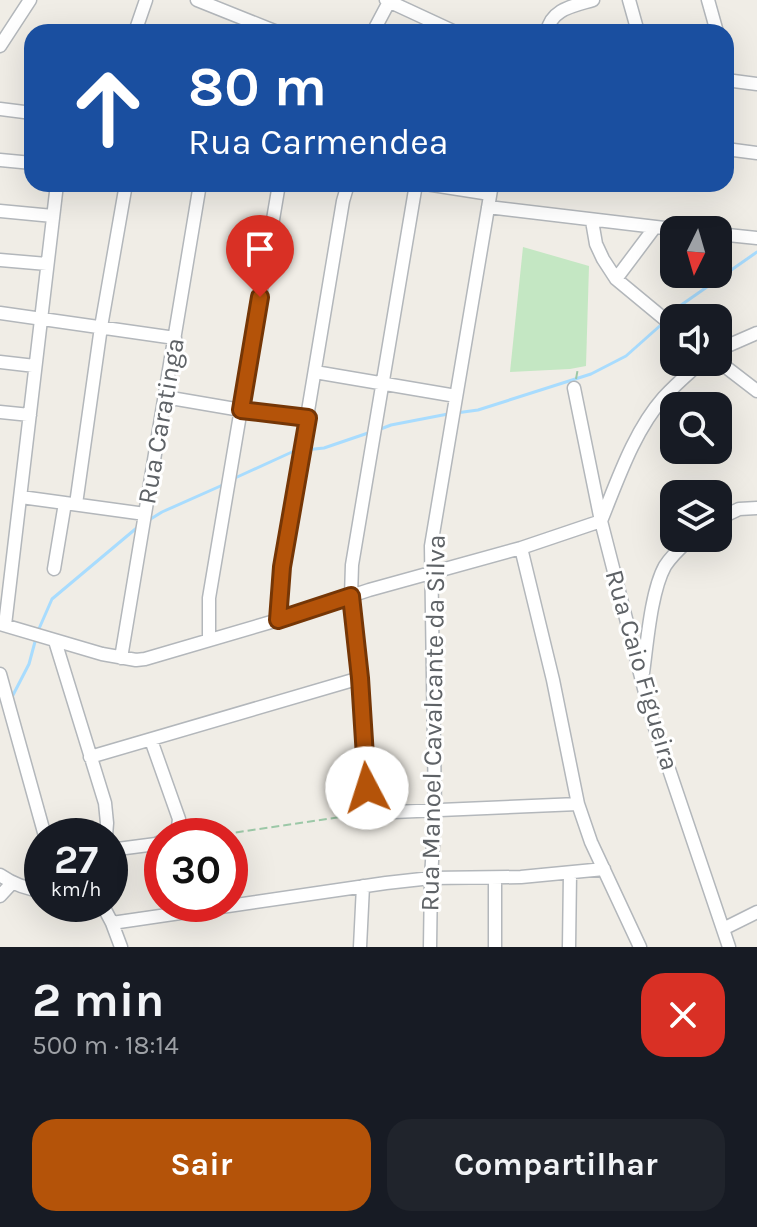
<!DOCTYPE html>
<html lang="pt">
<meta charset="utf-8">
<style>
:root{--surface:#171b24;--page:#20242c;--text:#f1f3f6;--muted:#9ea1a6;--accent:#b45309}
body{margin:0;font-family:Karla,sans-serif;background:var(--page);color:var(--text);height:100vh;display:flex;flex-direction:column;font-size:30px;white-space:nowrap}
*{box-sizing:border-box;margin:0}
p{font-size:26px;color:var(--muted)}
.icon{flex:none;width:44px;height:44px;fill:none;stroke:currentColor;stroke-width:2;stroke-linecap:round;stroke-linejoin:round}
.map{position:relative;height:947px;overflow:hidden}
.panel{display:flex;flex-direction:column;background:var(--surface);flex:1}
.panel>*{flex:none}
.hud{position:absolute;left:24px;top:24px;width:710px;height:168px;border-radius:24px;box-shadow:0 8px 32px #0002;background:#1a4fa0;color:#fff;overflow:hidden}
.needle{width:52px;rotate:185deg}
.fabs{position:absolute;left:660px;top:216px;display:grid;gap:16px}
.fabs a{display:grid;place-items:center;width:72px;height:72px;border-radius:16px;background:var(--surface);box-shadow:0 8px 32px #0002;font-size:40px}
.speed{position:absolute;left:24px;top:818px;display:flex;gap:16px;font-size:40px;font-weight:700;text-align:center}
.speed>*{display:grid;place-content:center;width:104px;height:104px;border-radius:50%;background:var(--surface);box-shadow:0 8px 32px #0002;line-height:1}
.speed small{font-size:20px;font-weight:400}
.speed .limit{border:12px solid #d22;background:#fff;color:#111}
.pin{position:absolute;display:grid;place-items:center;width:68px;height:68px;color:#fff;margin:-82px -34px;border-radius:50% 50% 50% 0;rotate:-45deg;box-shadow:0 0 8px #0007}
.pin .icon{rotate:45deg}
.me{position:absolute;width:88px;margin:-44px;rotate:355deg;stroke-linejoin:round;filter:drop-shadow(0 0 6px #0008)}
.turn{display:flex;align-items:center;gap:28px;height:168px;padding:0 32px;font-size:36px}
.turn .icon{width:104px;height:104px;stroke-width:2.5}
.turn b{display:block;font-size:56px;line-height:68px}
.round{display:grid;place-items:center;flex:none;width:84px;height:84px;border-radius:24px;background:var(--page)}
.headline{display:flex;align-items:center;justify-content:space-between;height:136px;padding:0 32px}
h1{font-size:48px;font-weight:700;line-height:60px}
.cta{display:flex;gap:16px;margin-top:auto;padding:16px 32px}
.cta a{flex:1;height:92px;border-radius:24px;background:var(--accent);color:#fff;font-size:32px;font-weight:700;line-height:92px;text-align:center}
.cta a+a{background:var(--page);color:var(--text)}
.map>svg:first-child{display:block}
.green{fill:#c4e7c3}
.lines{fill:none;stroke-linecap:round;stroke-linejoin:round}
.stream{stroke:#a8dcfe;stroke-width:3}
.minor-casing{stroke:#b3b7bb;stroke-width:15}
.path{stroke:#9cc8a7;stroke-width:2;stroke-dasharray:8 4;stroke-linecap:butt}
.minor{stroke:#fff;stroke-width:12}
.route-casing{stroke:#753606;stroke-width:20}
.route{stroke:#b45309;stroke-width:14}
.labels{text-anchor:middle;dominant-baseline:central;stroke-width:6;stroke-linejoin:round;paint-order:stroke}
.street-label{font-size:26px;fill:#5e6266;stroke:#fff}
</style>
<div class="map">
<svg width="757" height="947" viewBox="0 0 757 947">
<rect width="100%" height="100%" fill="#f0ede6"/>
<path class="green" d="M523,247L589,266L586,366L570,369L510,372Z"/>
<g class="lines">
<path class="stream" d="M667,318L674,310L757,252
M456,413L478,410L591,374L626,356L662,324
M378,430L391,425L448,414
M305,450L324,448L371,432
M235,478L292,452L298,451
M149,520L162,512L225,484
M38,631L52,599L139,526
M12,697L29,664L36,638"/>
<defs>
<path id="minor" d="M197,0L277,32
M386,0L455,32
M629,0L638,32
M708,0L717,32
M135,32L146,0
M373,32L390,0
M547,32C551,9 573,6 593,0
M0,46L30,0
M726,80L757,84
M0,109L32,113
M726,149L757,153
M0,160L32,163
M416,184L352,565L351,596L360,678L365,763L370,813L578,804
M426,184L490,194
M488,207L681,230
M0,211L53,216
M592,221L596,244L603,259L616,279L674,327
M718,234L757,238
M0,260L47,264
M616,279L655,227
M0,313L175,338
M718,350L757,333
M718,361L757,391
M0,362L35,366
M315,372L456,396
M574,388L601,521L651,716L729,947
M165,397L241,410L308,418
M0,412L30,415
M21,497L145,514
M76,504L101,327L126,184
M718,519L739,509L757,508
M521,548L553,680L578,804L591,842L640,947
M54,569L65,503
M278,620L282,567L343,201L348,184
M0,624L102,654L136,660L145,659L278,620L369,590L521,548L601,521C618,479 634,431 664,397C676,384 689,373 701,362
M5,625L57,184
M209,640V598L279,184
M55,641L105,803L107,823L106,836
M121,658L200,184
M643,673C647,644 651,591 665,566C672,555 681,547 691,538
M0,674L45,836
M151,740L179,819L178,827L171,836
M90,757L360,678
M110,850L156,844L162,841
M0,875C13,884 26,889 42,891
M495,878V947
M0,896L12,883
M102,904L112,923L121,947
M112,923L386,883L431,878L521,877L604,869
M723,929L757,912
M360,947L363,886
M430,947L431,878L435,811L431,546L492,184
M569,947L570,873"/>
</defs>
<use href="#minor" class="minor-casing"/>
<path class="path" d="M576,379L578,368
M212,836L361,814"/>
<use href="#minor" class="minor"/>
</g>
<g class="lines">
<defs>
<path id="route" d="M260,297L241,410L308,418L282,567L278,620L351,596L360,678L367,788"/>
</defs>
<use href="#route" class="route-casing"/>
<use href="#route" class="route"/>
</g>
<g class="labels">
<g class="street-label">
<text transform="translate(161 421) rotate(-80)">Rua Caratinga</text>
<text transform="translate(642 670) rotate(74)">Rua Caio Figueira</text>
<text transform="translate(433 723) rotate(-89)">Rua Manoel Cavalcante da Silva</text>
</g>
</g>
</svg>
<div class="fabs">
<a><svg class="needle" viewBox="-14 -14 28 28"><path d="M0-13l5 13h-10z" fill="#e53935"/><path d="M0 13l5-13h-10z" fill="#9ea1a6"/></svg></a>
<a><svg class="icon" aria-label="sound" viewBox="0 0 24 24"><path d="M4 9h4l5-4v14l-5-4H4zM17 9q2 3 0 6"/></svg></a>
<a><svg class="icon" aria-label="search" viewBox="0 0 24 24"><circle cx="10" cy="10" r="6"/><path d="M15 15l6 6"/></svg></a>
<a><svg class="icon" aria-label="layers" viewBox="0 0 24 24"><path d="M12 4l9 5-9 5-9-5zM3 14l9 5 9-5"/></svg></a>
</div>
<div class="speed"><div>27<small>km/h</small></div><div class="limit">30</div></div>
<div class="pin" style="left:260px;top:297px;background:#d93025"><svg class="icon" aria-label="arrive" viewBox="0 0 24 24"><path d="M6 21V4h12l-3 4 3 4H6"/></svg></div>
<svg class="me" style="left:367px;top:788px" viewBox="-20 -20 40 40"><circle r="19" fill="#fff"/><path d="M0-13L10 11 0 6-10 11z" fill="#b45309"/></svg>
<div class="hud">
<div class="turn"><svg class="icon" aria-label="ahead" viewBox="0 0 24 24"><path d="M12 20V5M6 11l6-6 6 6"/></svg><div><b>80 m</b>Rua Carmendea</div></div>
</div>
</div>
<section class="panel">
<div class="headline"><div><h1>2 min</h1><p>500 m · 18:14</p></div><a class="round" style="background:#d93025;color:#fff"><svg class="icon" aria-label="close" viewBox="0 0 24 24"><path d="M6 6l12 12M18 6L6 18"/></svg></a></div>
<div class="cta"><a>Sair</a><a>Compartilhar</a></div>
</section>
